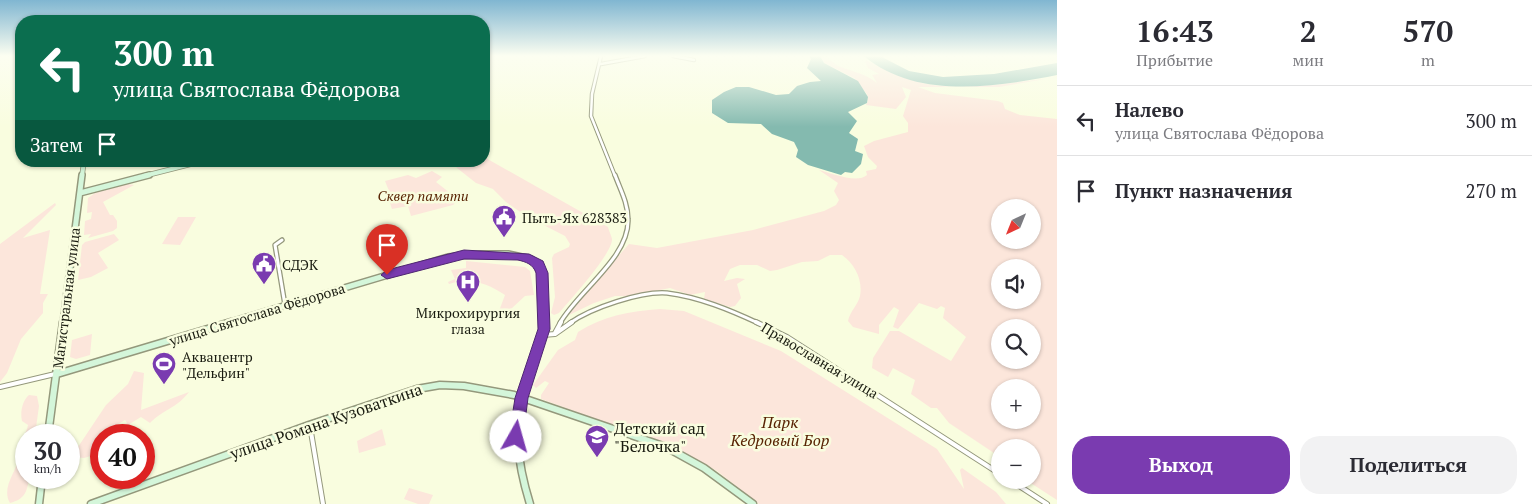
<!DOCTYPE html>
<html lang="ru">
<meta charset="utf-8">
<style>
:root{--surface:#fff;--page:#f2f2f3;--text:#2b2b33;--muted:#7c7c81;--line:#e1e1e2;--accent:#7a3bb0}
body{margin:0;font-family:"PT Serif",serif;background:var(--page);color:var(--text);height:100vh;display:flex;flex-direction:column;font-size:19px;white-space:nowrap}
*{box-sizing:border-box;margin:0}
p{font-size:16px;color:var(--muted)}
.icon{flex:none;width:28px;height:28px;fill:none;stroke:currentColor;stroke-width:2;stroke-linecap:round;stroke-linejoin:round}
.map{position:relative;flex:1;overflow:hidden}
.panel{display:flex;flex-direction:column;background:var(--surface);width:475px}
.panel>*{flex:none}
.top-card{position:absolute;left:15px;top:15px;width:475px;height:152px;border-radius:20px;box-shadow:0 1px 4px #0004;background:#0b6e4f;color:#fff;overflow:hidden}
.needle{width:32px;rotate:223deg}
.tools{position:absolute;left:991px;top:199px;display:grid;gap:10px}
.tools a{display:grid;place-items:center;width:50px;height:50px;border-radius:50%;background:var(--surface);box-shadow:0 1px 4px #0004;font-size:25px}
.speed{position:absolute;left:15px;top:424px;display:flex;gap:10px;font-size:25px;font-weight:700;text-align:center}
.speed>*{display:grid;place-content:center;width:65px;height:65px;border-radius:50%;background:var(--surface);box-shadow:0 1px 4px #0004;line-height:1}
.speed small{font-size:12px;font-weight:400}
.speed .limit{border:8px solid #d22;background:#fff;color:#111}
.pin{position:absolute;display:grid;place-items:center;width:42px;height:42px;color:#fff;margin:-51px -21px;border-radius:50% 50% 50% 0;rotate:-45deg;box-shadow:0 0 5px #0007}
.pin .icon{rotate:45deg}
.me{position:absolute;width:55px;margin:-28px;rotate:7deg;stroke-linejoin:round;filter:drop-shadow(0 0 4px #0008)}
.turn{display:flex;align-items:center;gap:18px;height:105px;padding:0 15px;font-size:22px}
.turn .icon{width:65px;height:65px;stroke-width:2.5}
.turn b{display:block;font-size:35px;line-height:42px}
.then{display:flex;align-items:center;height:48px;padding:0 15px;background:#0003;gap:10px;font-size:19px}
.eta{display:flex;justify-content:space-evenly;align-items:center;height:85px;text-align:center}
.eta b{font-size:30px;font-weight:700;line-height:35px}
.primary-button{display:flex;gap:10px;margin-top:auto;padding:10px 15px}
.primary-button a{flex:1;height:58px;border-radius:20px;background:var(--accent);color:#fff;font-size:20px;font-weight:700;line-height:58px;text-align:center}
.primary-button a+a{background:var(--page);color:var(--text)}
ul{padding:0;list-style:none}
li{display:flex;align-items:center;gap:15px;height:70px;padding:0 15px;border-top:1px solid var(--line)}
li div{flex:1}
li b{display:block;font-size:19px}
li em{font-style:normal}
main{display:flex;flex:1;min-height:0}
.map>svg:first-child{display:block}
.green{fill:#fce6db;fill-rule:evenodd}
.water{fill:#84baaf}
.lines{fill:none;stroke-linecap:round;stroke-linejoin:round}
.street-far2-casing{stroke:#94987c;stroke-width:4.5}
.street-far1-casing{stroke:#94987c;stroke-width:5.5}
.street-casing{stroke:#94987c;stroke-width:6}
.secondary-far2-casing{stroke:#94987c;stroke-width:5.5}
.secondary-far1-casing{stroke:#94987c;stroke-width:8}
.secondary-casing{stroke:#94987c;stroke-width:9}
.street-far2{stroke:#fff;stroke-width:2.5}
.street-far1{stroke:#fff;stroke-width:3}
.street{stroke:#fff;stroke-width:4}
.secondary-far2{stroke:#d4f6da;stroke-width:4}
.secondary-far1{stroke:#d4f6da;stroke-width:5}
.secondary{stroke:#d4f6da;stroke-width:6}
.route{fill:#7a3bb0;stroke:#4f2672}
.labels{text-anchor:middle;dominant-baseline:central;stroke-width:5;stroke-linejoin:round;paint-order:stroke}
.park-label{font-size:14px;font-style:italic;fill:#582303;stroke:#f9fddf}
.poi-label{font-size:14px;fill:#191b10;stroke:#f9fddf;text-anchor:start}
.street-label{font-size:14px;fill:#191b10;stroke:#f9fddf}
.near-street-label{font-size:16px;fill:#191b10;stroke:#f9fddf}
.near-park-label{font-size:16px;font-style:italic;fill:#582303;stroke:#f9fddf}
.near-poi-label{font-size:16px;fill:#191b10;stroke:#f9fddf;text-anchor:start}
</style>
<main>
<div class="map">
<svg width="1057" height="504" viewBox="0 0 1057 504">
<rect width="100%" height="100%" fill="#f9fddf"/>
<path class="green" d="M820,56C828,56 833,64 841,67C854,72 866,74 877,83L872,75L879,74L868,68L865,61C877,62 905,79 922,83C962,92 1004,83 1045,79L999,87H918L935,93L998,101L1003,103L1005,109L1020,115L1057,119V500L1026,480H1032V448H1000V457L949,423L937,408H931L911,394L915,380L893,368L888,377L872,368L873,358L890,331H899L951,361L966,337L943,318L945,308L941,306L937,309L919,303L898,329L893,327L899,310L894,307L879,325V334L853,327L848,321C850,311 858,305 860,296C863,280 855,264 842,255H830L818,261L802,262L777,270L770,271L757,265H740L730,269L724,281L737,278L745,279L737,284L741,298L735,306L730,307L704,299L705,292L690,295L670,288L630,296H615L594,303L569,315L568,313L629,244L657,248L753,230L824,211L836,205L839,200L834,191L838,183L819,170C831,173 857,184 867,175L866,171L876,169L877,166L868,157L864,146L874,141L908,132V123L903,116L911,90L902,87L906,97L896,109L866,105L868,101L867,94L854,78L824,63ZM1000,208H1032V240H1000ZM1000,268H1032V300H1000ZM1000,328H1032V360H1000ZM1000,388H1032V420H1000Z
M484,157L608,227C609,231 611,235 612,239C613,253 570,300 559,313L554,315L551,313L555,297L552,258L554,254L569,247L570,244L565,236L526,216L506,202L493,189L476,183L457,168L453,161H484Z
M432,171L442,177L436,182L459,200L453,205L411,216L408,206L392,209L388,197L391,196L385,181L408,175L416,178Z
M128,184L134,185L103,202L110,215H113L117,221V228L113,231L88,238L91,234L84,235L85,221L91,219L92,212L87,213L88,198L95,193Z
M55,203L56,205L23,238L50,230L40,294H48L43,303V313L21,339L7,373L0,382V244Z
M178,217H196L180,245L162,244Z
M114,234L119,240L98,253L108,268L91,277L78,280L82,245L85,242Z
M466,261L525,267L530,271L534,295L525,296L500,319H496L505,295C487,283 469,277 449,284L448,282L455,279L451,270L466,268Z
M660,309L684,311L781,351L937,449L964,489L960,470L962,468L996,492L1006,504H759L717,471L680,450L541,399V395L549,383L545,381L536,388L533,385L558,350L575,340L578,332C603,316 630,311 660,309Z
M92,334L90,355L76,359L70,357L72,340Z
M134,371L144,373L141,410L189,392C177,408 164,409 150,423L141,417L123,428L127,423L125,420L115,426L112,435H101V453L84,458L74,457L78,447L106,405L128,384Z
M29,395L37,396L39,406L35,435H26V478H29C27,492 25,499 10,503C1,488 16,472 19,458C21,453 19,448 21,443C22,437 27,432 28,425L22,421C20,413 22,401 29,395Z
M382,429L386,445L359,453L357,441Z
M409,488L433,495L429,504H418L404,499Z"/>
<path class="water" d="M809,56H820L824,63L858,81L868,97L867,103L848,112L857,121L849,133L858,139L855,151L863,154L861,164L852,173L845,172L841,175L808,165L796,157L798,150L794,142L772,134L761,124L728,123L712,113V100L724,92L736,87H749L776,95L789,94L797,86L810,82L821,81L807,68L811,59Z
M864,56H880L909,71L943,77L994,74L1057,63V75C996,87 916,100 864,56Z"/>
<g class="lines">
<defs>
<path id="street-far2" d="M601,56L592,94L591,116L615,176
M673,56L694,60
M601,64L645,56"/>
<path id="street-far1" d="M282,240L275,245L285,305
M560,323C578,291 630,257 628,219C628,203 620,189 615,175
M570,323C591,308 641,291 667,293C699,297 730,310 758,323"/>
<path id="street" d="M756,322L787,337L1000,474
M555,333L561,322
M543,335L555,334L572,322
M0,387L55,374
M310,426L323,504
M1010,480L1047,504"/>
<path id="secondary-far2" d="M82,176L84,161
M144,176L203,161"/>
<path id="secondary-far1" d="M80,193L149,175
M63,323L82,175
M227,323L448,257L481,254H508L531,259L538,264L544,286L545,323"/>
<path id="secondary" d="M57,374L231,322
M48,435L63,322
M39,504L42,478
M91,504L309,425L417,389L440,385L464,386L514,395L666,447L704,468L753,504
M530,504C517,462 512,423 526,380C533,361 543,343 545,322"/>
</defs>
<use href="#street-far2" class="street-far2-casing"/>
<use href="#street-far1" class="street-far1-casing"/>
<use href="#street" class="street-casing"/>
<use href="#secondary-far2" class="secondary-far2-casing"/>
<use href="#secondary-far1" class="secondary-far1-casing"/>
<use href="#secondary" class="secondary-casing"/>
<use href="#street-far2" class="street-far2"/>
<use href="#street-far1" class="street-far1"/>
<use href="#street" class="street"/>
<use href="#secondary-far2" class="secondary-far2"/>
<use href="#secondary-far1" class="secondary-far1"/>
<use href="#secondary" class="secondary"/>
</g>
<linearGradient id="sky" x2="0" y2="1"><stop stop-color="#80b6d1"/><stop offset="0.44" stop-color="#fcfef1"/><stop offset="1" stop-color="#fcfef1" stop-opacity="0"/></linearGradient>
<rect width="1057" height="127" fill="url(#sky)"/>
<path class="route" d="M464,250L529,254L543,261L548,273L550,329L528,398L523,437L521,442L516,444L511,442L509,437L515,398L538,329L536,273C533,264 526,262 518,260L464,259L387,279L381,275L387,270Z"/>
<defs>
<symbol id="civic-pin" viewBox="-11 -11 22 30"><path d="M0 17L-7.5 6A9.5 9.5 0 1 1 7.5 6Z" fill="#7a3bb0" stroke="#f9fddf"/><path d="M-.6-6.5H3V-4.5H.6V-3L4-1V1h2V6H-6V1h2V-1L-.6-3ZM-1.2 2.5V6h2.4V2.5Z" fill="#fff"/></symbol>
<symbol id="hospital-pin" viewBox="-11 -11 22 30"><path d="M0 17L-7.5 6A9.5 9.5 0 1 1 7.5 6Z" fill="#7a3bb0" stroke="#f9fddf"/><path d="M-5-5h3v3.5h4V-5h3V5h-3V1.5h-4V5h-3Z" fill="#fff"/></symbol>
<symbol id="stadium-pin" viewBox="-11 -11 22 30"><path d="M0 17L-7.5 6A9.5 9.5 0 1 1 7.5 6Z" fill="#7a3bb0" stroke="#f9fddf"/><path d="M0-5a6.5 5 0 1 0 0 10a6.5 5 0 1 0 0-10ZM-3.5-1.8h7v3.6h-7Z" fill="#fff"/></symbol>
<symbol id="school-pin" viewBox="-11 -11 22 30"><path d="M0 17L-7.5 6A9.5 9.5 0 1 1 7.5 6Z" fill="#7a3bb0" stroke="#f9fddf"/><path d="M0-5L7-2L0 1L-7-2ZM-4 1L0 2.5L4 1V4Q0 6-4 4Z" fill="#fff"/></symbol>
</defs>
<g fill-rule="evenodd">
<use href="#civic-pin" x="490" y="203" width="28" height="38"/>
<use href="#civic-pin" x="250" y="250" width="28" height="38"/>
<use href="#hospital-pin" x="454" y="268" width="28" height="38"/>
<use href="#stadium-pin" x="150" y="350" width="28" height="38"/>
<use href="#school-pin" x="583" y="423" width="28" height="38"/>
</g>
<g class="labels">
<g class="park-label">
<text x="423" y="195">Сквер памяти</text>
</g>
<g class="poi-label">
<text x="522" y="217">Пыть-Ях 628383</text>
<text x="282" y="264">СДЭК</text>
<text x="468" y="312" text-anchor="middle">Микрохирургия<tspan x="468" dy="16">глаза</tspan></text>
<text x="182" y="356">Аквацентр<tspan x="182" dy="16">"Дельфин"</tspan></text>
</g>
<g class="street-label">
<text transform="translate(66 298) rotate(-83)">Магистральная улица</text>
<text transform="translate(257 314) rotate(-17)">улица Святослава Фёдорова</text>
<text transform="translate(820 360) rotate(31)">Православная улица</text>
</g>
<g class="near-street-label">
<text transform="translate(326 421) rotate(-19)">улица Романа Кузоваткина</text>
</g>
<g class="near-park-label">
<text x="780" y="422">Парк<tspan x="780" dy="18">Кедровый Бор</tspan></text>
</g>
<g class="near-poi-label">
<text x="614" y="428">Детский сад<tspan x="614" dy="18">"Белочка"</tspan></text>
</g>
</g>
</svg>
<div class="tools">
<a><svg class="needle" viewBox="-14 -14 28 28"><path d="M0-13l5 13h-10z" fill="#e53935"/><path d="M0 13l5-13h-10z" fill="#7c7c81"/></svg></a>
<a><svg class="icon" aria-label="sound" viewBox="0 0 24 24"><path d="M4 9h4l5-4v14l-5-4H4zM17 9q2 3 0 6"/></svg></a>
<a><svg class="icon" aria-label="search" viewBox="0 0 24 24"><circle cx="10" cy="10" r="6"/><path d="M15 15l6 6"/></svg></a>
<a>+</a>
<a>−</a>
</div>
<div class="speed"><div>30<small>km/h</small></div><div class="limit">40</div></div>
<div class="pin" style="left:387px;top:275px;background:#d93025"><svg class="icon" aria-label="arrive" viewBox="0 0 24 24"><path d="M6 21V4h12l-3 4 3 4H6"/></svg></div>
<svg class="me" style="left:516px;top:437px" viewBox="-20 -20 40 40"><circle r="19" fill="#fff"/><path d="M0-13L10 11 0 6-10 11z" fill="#7a3bb0"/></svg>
<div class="top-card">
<div class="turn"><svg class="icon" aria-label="left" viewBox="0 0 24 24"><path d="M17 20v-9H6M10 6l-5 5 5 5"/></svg><div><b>300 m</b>улица Святослава Фёдорова</div></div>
<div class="then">Затем<svg class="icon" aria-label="arrive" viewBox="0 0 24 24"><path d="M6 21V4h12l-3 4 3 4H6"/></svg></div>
</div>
</div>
<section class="panel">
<div class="eta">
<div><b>16:43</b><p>Прибытие</p></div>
<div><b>2</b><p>мин</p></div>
<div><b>570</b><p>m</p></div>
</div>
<ul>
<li><svg class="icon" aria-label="left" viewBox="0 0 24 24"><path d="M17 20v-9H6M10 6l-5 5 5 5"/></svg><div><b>Налево</b><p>улица Святослава Фёдорова</p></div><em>300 m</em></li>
<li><svg class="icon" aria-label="arrive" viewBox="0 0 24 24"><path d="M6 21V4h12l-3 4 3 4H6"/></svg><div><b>Пункт назначения</b></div><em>270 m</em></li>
</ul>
<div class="primary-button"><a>Выход</a><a>Поделиться</a></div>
</section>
</main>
